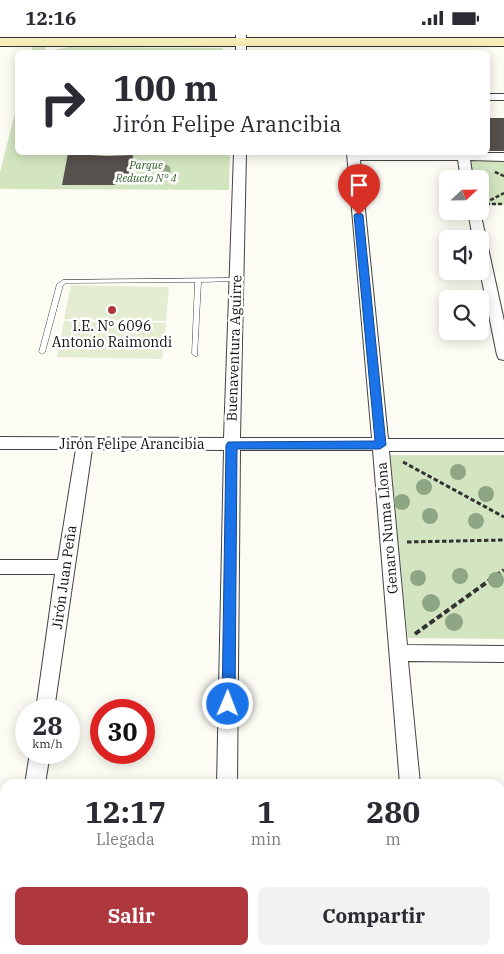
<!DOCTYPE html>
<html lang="es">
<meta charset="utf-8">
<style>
:root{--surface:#fff;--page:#f2f2f3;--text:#2b2b33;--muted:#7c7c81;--accent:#af383e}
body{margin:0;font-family:"IBM Plex Serif",serif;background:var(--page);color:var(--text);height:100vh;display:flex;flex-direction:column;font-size:19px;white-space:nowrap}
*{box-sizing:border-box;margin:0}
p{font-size:16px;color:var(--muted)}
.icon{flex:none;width:28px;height:28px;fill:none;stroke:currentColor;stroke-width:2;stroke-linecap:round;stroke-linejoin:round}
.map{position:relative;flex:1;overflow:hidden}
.side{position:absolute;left:0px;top:744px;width:505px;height:176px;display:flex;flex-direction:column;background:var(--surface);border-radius:15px 15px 0 0;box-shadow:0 2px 12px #0003}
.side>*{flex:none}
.banner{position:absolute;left:15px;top:15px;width:475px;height:105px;border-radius:8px;box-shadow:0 2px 12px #0003;background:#fff;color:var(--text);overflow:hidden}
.needle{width:32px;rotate:68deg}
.controls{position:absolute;left:439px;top:135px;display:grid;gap:10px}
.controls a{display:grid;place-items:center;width:50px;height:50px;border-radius:8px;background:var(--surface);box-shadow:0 2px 12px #0003;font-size:25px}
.speed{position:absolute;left:15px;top:664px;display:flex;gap:10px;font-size:25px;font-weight:700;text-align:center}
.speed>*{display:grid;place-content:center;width:65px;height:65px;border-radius:50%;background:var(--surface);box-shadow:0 2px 12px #0003;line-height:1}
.speed small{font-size:12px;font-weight:400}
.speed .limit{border:8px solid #d22;background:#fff;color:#111}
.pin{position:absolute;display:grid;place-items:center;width:42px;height:42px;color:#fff;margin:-51px -21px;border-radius:50% 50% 50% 0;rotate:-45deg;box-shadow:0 0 5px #0007}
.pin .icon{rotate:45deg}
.me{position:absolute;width:55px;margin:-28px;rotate:1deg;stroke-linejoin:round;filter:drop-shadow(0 0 4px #0008)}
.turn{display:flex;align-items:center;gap:18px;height:105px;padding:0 15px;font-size:22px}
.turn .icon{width:65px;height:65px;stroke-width:2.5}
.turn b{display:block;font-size:35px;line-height:42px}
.eta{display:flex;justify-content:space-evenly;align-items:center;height:85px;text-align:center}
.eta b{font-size:30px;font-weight:800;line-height:35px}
.primary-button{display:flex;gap:10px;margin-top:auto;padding:10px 15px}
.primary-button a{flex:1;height:58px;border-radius:8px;background:var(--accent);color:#fff;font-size:20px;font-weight:800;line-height:58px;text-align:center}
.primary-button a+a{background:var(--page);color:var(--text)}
.status{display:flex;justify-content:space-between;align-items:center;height:35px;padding:0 25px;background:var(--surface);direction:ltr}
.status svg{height:14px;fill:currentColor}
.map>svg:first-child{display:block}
.green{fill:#d3e5c0}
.pitch{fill:#e4edd1}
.building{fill:#57514d}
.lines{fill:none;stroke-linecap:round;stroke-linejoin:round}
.lane-casing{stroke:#434343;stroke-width:1}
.street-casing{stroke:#434343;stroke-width:2}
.secondary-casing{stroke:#323232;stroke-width:2}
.path-far2{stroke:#323232;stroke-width:2.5;stroke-dasharray:4 2;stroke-linecap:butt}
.path-far1{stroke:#323232;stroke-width:3;stroke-dasharray:4.5 2.5;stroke-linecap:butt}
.path{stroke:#323232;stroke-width:4;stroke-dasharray:6 3;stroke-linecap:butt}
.lane{fill:#fff;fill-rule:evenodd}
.street{fill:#fff;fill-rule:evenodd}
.secondary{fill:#f5eeb7;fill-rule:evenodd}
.tree{fill:#8ea683}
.route{fill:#1a73e8;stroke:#114b97}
.poi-dot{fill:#af383e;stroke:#fff;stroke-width:2}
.labels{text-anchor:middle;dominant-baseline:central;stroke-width:5;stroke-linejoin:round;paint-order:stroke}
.far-park-label{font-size:11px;font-style:italic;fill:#336027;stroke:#fff}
.poi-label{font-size:14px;fill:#101010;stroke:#fff}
.street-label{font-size:14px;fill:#101010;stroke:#fff}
</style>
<div class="status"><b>12:16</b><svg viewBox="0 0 49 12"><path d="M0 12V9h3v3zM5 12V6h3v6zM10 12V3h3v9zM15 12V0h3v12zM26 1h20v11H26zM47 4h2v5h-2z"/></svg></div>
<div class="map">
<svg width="504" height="919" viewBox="0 0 504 919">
<rect width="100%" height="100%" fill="#fdfcf4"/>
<path class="green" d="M33,11L46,12L45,17L68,12L223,13V18L31,17Z
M17,70L18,118H230L229,155L0,154V137Z
M468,126H504V170H480V144H472Z
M388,420H504V604L408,603Z
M27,915H202L203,919H27Z"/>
<path class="pitch" d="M71,250L169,252L166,286L64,284Z
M64,286L166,288L162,324L57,322Z"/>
<path class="building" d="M488,83H504V116H488Z
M68,118H91L90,120L107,121L133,120L130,147L116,148V150H62Z"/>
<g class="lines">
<defs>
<path id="lane" d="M236,243L238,244V246L201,247L197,321H195L192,319L195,247L66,248L63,250L45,317L42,319L39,317L57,249L63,245Z"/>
<path id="street" d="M236,0H246V18H236Z
M488,59H504V65H488Z
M234,118H246L240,403H372L347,118H504V126L470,125L473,144H461L458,125H360L388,404H504V416H389L407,610L504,611V627L408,626L420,749H400L373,415H240L237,749H217L224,415L92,414L54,675H36L55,539H0V525H58L76,414H0V402L224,403Z
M468,176H480L504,286V325L499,324L497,320L480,236V204H473Z
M30,718H50L45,749H25Z
M5,910V915H25V919H3Z
M215,915H237L238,919H216Z
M418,915H440L441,919H419Z"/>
<path id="secondary" d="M0,3H504V11H0Z"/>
</defs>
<use href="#lane" class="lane-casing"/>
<use href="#street" class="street-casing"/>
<use href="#secondary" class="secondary-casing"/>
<path class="path-far2" d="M495,137L504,141
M485,168L504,158
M486,169H504"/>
<path class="path-far1" d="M403,427L504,482
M407,507L504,505"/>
<path class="path" d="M415,599L504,535
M200,915V919"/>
<use href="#lane" class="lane"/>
<use href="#street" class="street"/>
<use href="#secondary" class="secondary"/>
</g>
<g class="tree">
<circle cx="165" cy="135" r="5.5"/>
<circle cx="458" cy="437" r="8"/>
<circle cx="424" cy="452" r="8"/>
<circle cx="486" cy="459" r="8"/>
<circle cx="402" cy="467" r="8"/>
<circle cx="430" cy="481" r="8"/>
<circle cx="476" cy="486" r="8"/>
<circle cx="460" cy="541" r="8"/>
<circle cx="418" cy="543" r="8"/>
<circle cx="496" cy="545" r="8"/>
<circle cx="431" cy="568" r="9"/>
<circle cx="454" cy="587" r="9"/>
</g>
<path class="route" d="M359,177L363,180L386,410L380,414H237L235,669L233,673L228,675L224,673L222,669L226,410L228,407L375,406L354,180Z"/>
<circle class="poi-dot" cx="112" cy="275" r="5"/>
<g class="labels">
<g class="far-park-label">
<text x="146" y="130">Parque<tspan x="146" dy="13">Reducto N° 4</tspan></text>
</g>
<g class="poi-label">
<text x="112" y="291">I.E. N° 6096<tspan x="112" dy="16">Antonio Raimondi</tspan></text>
</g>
<g class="street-label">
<text transform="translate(234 313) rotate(-88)">Buenaventura Aguirre</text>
<text x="132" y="409">Jirón Felipe Arancibia</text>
<text transform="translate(387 493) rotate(-95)">Genaro Numa Llona</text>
<text transform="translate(64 542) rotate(-82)">Jirón Juan Peña</text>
</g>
</g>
</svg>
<div class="controls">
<a><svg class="needle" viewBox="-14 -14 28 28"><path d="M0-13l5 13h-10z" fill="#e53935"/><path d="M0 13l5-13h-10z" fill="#7c7c81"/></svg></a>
<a><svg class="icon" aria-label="sound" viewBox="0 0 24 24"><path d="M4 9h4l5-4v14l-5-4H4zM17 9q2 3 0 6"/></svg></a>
<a><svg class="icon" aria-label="search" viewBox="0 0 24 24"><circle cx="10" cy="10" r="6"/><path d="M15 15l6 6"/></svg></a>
</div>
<div class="speed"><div>28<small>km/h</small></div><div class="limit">30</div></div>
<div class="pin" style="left:359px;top:180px;background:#d93025"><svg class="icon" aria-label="arrive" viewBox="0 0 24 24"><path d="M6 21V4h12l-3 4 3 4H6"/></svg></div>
<svg class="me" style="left:228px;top:669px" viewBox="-20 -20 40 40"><circle r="17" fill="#1a73e8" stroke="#fff" stroke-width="3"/><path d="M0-11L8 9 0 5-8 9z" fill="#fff"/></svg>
<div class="banner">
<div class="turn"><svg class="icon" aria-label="right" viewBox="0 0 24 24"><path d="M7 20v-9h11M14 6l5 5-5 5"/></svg><div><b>100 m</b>Jirón Felipe Arancibia</div></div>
</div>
<section class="side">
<div class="eta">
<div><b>12:17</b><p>Llegada</p></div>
<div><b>1</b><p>min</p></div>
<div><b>280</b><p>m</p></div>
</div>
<div class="primary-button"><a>Salir</a><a>Compartir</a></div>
</section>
</div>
